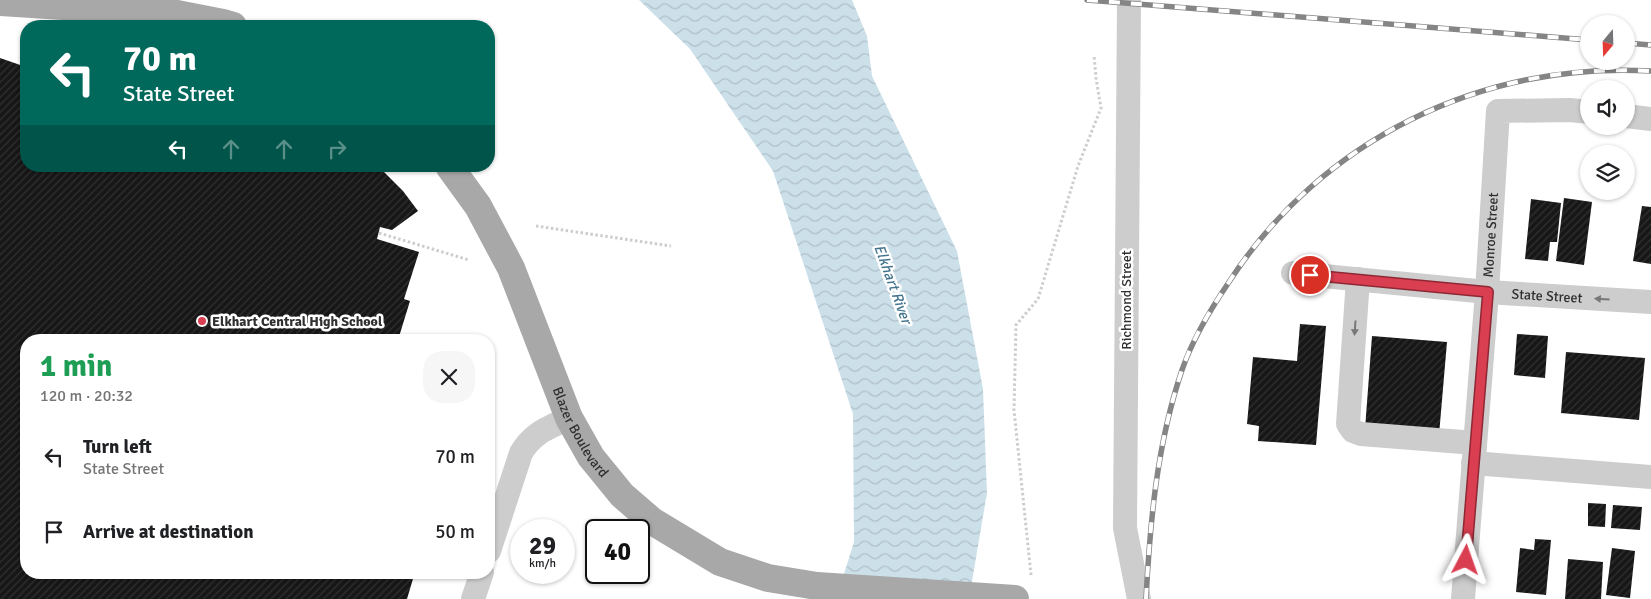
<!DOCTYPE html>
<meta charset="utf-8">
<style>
:root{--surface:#fff;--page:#f6f6f6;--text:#202124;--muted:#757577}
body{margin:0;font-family:Signika,sans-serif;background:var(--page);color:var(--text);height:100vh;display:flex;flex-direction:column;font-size:19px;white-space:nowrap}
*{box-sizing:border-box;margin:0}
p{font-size:16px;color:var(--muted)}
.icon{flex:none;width:28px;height:28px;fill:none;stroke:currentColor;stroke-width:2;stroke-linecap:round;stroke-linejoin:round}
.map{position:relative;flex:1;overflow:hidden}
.panel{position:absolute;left:20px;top:334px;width:475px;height:245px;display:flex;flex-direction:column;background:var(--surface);border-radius:20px;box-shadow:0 1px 4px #0004}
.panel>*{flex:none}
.hud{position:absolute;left:20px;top:20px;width:475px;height:152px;border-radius:20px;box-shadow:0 1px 4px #0004;background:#00695c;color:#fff;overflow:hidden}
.needle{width:32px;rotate:199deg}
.controls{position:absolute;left:1580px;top:15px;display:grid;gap:10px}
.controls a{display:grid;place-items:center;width:55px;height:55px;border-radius:50%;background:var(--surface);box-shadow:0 1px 4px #0004;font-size:25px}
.speed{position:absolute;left:510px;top:519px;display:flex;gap:10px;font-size:25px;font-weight:700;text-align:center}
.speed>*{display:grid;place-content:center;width:65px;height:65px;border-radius:50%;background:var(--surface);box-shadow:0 1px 4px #0004;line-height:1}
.speed small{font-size:12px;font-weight:400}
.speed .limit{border:2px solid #111;border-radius:8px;background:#fff;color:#111}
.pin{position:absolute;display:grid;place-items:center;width:42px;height:42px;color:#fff;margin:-21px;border:2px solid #fff;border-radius:50%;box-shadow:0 1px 5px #0007}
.me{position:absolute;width:55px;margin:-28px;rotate:4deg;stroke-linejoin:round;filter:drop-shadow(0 0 4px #0008)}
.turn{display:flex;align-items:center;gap:18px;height:105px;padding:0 20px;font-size:22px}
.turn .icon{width:65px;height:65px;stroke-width:2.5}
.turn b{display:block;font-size:35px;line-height:42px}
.lanes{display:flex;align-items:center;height:48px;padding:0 20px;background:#0003;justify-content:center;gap:25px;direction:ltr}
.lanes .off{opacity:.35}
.round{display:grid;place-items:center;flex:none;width:52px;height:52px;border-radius:20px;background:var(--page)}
.overview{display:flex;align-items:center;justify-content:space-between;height:85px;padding:0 20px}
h1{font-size:30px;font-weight:700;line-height:38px;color:#1e9e55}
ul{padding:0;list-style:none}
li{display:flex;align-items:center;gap:15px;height:75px;padding:0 20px}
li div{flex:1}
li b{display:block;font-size:19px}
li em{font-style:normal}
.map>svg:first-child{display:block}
.water{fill:url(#water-waves)}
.building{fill:url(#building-hatch)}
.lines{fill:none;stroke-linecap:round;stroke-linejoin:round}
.path{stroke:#cdcdcd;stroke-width:3;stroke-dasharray:2.5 2.5;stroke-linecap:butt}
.minor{stroke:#cdcdcd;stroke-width:24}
.major{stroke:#a8a8a8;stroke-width:28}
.rail-casing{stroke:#858585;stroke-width:5.5}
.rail{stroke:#fff;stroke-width:4;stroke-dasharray:11;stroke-linecap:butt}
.oneway{fill:#777}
.route-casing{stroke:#8e2835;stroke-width:12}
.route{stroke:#da3e51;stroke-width:9}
.poi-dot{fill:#da3e51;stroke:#fff;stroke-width:2}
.labels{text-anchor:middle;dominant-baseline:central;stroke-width:5;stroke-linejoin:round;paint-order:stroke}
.street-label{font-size:14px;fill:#303030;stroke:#fff}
.poi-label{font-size:14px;font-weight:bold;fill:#303030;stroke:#fff;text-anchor:start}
.water-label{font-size:15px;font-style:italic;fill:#42748d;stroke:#fff}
</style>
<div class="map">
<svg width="1651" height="599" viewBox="0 0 1651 599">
<defs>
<pattern id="water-waves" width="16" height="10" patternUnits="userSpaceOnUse" patternTransform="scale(1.25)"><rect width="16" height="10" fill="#cce0ea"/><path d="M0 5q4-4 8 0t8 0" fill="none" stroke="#b0c0c9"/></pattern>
<pattern id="building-hatch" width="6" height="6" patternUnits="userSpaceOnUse" patternTransform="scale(1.25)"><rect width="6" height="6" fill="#171717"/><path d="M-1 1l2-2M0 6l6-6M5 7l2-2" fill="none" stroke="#303030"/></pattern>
</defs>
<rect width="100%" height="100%" fill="#fff"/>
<path class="water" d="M639,0H852L867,36L872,76L957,251L983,389L987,493L969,599H836L854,542L853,414L773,171L690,49Z"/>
<path class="building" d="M0,58L26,67V166H378L403,191L418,211L392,230L380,227L377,239L419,252L404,299L410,301L398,340H26V572H415L407,599H0Z
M1564,198L1592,202L1584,265L1556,261Z
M1531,199L1561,203L1557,242H1550L1548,261L1525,259Z
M1642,206L1651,207V264L1633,261Z
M1300,324L1326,326L1316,445L1258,441L1259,426L1247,424L1253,357L1297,361Z
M1517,334L1548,336L1545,378L1514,375Z
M1372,336L1447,342L1439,435L1365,429Z
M1566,352L1645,358L1639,420L1561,413Z
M1588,503L1606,504L1605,527L1588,526Z
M1613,505L1642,507L1640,530L1611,528Z
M1535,539L1551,540L1546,595L1516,592L1520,548L1534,550Z
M1612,548L1635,551L1630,598L1606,595Z
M1568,559L1603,562L1601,599H1565Z"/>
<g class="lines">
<path class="path" d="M536,226L671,246
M379,233L469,260
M1031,575L1014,410L1016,325L1038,299L1078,166L1101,108L1096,78L1094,55"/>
<g class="minor">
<path d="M1129,0L1125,528L1139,599"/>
<path d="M1626,116L1651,119"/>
<path id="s1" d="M1293,273L1487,292L1651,302"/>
<path d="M1358,279L1348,424L1353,431L1361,434L1475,443"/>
<path d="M1473,463L1651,477"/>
<path d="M489,551L521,453C533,432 549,428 569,418"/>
<path d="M473,599L482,572"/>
<path id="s2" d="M1463,599L1487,292L1498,111L1570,110L1589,112"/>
</g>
<g class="major">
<path d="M0,2L172,13L223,23L233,26"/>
<path id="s3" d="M449,166L478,206L511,268L569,418L591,457L622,495L652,521L720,562L768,578L817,586L1015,599"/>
</g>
<defs>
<path id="rail" d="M1087,0L1589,40
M1626,43L1651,45
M1146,599C1150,521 1157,444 1182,370C1193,338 1210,310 1229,282C1321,140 1482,61 1651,71"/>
</defs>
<use href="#rail" class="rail-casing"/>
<use href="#rail" class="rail"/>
</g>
<defs><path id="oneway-solid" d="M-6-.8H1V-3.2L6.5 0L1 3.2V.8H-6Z" transform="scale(1.25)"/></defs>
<g class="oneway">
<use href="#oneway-solid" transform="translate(1602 299) rotate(-176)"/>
<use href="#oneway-solid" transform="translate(1355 328) rotate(94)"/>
</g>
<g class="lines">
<defs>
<path id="route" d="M1310,275L1488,292L1466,560"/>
</defs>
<use href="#route" class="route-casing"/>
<use href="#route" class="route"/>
</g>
<circle class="poi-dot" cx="202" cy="321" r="5"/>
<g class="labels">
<g class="street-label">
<text stroke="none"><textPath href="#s2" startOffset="365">Monroe Street</textPath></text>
<text stroke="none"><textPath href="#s1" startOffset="255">State Street</textPath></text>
<text transform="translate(1126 300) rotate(-90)">Richmond Street</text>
<text stroke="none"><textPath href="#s3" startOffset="298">Blazer Boulevard</textPath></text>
</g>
<g class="poi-label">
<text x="212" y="321">Elkhart Central High School</text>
</g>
<g class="water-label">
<text transform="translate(893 284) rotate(70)">Elkhart River</text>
</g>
</g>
</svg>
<div class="controls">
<a><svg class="needle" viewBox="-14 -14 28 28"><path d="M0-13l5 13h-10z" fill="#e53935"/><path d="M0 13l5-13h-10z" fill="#757577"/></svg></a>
<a><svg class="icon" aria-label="sound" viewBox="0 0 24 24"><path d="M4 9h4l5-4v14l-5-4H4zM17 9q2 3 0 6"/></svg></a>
<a><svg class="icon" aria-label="layers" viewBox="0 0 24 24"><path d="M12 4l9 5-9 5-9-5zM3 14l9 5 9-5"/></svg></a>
</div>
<div class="speed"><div>29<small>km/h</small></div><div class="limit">40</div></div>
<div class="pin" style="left:1310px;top:275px;background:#d93025"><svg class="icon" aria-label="arrive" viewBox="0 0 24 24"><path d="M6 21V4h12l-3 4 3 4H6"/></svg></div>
<svg class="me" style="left:1466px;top:560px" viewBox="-20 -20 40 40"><path d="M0-17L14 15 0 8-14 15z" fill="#da3e51" stroke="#fff" stroke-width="4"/></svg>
<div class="hud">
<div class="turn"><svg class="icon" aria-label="left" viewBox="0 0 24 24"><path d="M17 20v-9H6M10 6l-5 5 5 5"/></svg><div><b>70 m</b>State Street</div></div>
<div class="lanes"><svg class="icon" aria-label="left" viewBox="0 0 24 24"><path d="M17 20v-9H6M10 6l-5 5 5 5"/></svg><svg class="icon off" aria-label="ahead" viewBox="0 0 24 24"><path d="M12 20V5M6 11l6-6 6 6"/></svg><svg class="icon off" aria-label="ahead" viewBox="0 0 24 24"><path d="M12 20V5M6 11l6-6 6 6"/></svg><svg class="icon off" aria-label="right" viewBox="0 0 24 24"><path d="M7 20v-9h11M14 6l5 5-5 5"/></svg></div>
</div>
<section class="panel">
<div class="overview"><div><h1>1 min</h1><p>120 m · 20:32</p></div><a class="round"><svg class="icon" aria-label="close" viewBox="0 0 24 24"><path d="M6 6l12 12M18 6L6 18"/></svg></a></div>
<ul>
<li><svg class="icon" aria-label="left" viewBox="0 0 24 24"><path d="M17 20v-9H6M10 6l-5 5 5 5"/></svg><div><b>Turn left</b><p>State Street</p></div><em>70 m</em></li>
<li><svg class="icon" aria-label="arrive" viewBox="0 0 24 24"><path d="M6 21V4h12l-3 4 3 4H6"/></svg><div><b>Arrive at destination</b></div><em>50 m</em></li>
</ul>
</section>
</div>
